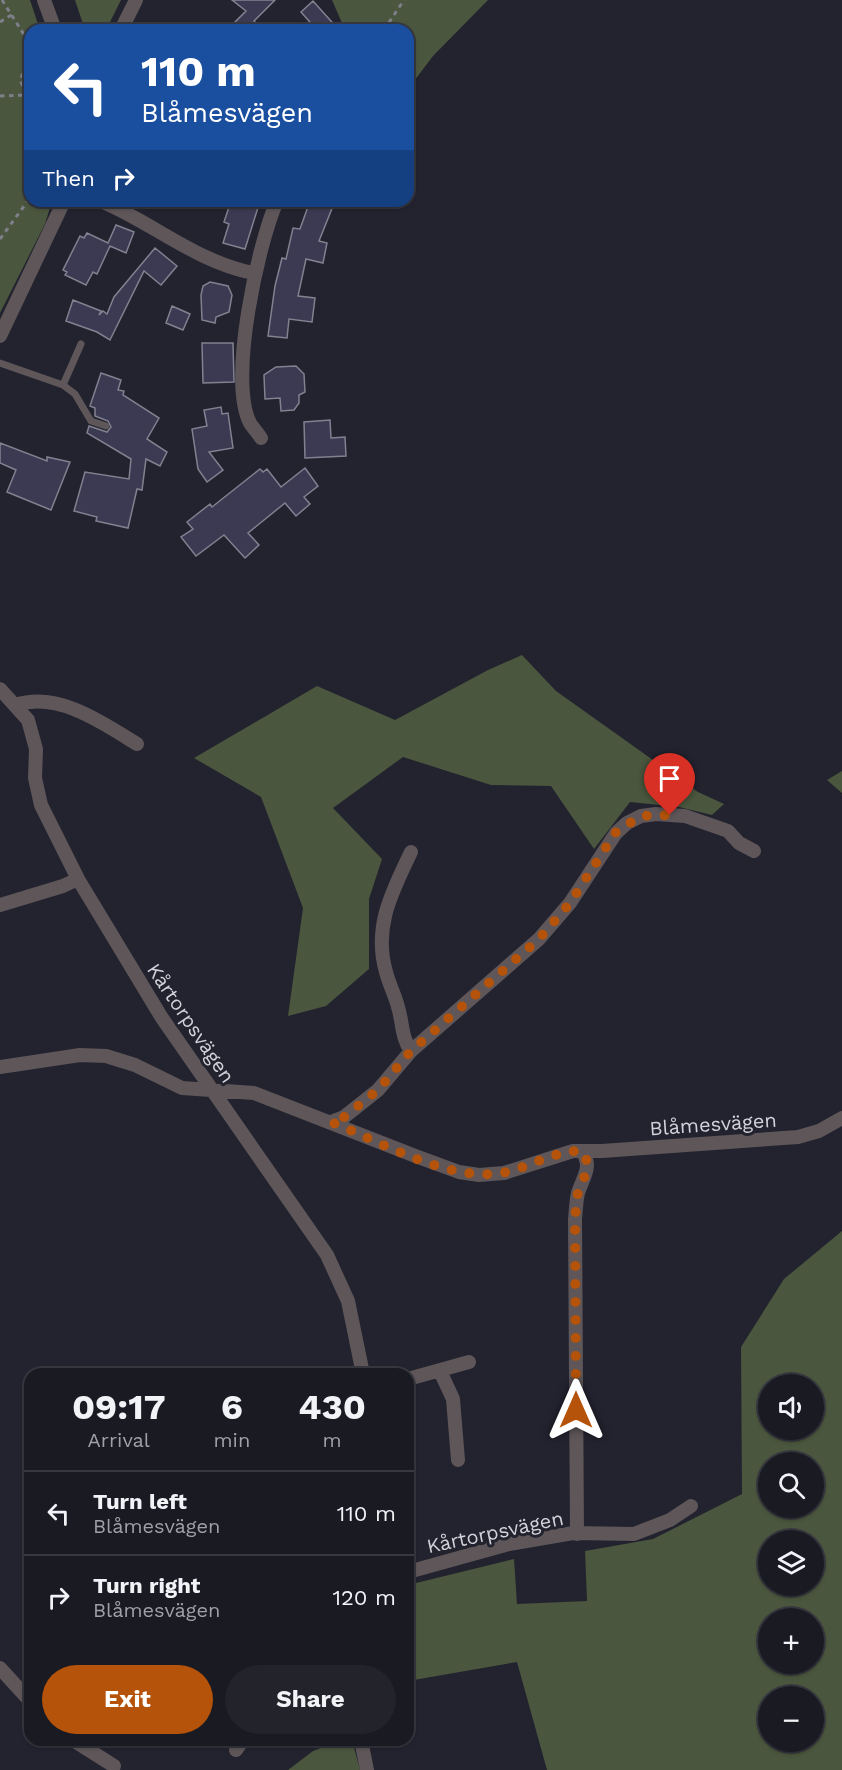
<!DOCTYPE html>
<meta charset="utf-8">
<style>
:root{--surface:#1a1a23;--page:#23232b;--text:#f1f3f6;--muted:#9fa1a6;--line:#383841;--accent:#b45309}
body{margin:0;font-family:"Work Sans",sans-serif;background:var(--page);color:var(--text);height:100vh;display:flex;flex-direction:column;font-size:22px;white-space:nowrap}
*{box-sizing:border-box;margin:0}
p{font-size:20px;color:var(--muted)}
.icon{flex:none;width:33px;height:33px;fill:none;stroke:currentColor;stroke-width:2;stroke-linecap:round;stroke-linejoin:round}
.map{position:relative;flex:1;overflow:hidden}
.details{position:absolute;left:24px;top:1368px;width:390px;height:378px;display:flex;flex-direction:column;background:var(--surface);border-radius:18px;box-shadow:0 2px 4px #0004,0 0 0 2px var(--line)}
.details>*{flex:none}
.banner{position:absolute;left:24px;top:24px;width:390px;height:183px;border-radius:18px;box-shadow:0 2px 4px #0004,0 0 0 2px var(--line);background:#1a4fa0;color:#fff;overflow:hidden}
.tools{position:absolute;left:758px;top:1374px;display:grid;gap:12px}
.tools a{display:grid;place-items:center;width:66px;height:66px;border-radius:50%;background:var(--surface);box-shadow:0 2px 4px #0004,0 0 0 2px var(--line);font-size:30px}
.pin{position:absolute;display:grid;place-items:center;width:51px;height:51px;color:#fff;margin:-62px -26px;border-radius:50% 50% 50% 0;rotate:-45deg;box-shadow:0 0 6px #0007}
.pin .icon{rotate:45deg}
.me{position:absolute;width:66px;margin:-33px;rotate:0deg;stroke-linejoin:round;filter:drop-shadow(0 0 4px #0008)}
.turn{display:flex;align-items:center;gap:21px;height:126px;padding:0 18px;font-size:27px}
.turn .icon{width:78px;height:78px;stroke-width:2.5}
.turn b{display:block;font-size:42px;line-height:51px}
.then{display:flex;align-items:center;height:57px;padding:0 18px;background:#0003;gap:12px;font-size:22px}
.eta{display:flex;justify-content:space-evenly;align-items:center;height:102px;text-align:center}
.eta b{font-size:36px;font-weight:700;line-height:42px}
.action{display:flex;gap:12px;margin-top:auto;padding:12px 18px}
.action a{flex:1;height:69px;border-radius:36px;background:var(--accent);color:#fff;font-size:24px;font-weight:700;line-height:69px;text-align:center}
.action a+a{background:var(--page);color:var(--text)}
ul{padding:0;list-style:none}
li{display:flex;align-items:center;gap:18px;height:84px;padding:0 18px;border-top:2px solid var(--line)}
li div{flex:1}
li b{display:block;font-size:22px}
li em{font-style:normal}
.map>svg:first-child{display:block}
.forest{fill:#4a563d;fill-rule:evenodd}
.building{fill:#3c3a52;stroke:#828190;stroke-width:1.5}
.lines{fill:none;stroke-linecap:round;stroke-linejoin:round}
.path{stroke:#7e7f89;stroke-width:3;stroke-dasharray:4.5 4.5;stroke-linecap:butt}
.lane{stroke:#5e5658;stroke-width:7}
.street{stroke:#5e5658;stroke-width:14}
.route{stroke:#b45309;stroke-width:10;stroke-dasharray:0 18}
.labels{text-anchor:middle;dominant-baseline:central;stroke-width:6;stroke-linejoin:round;paint-order:stroke}
.street-label{font-size:20px;fill:#d1d2da;stroke:#22232f}
</style>
<div class="map">
<svg width="842" height="1770" viewBox="0 0 842 1770">
<rect width="100%" height="100%" fill="#22232f"/>
<path class="forest" d="M0,0H30L40,30H30V201H52L45,224L0,313Z
M75,0H121L106,30H85Z
M332,0H488L433,56L408,89V30H345Z
M522,655L556,691L698,792L724,804L712,815L679,807L630,802L594,849L551,786L491,785L403,757L333,808L382,859L369,899V969L326,1006L288,1016L303,908L261,797L194,758L317,686L395,720L488,670Z
M842,771V793L827,780Z
M842,1231V1770H547L517,1662L408,1681V1585L514,1559L517,1604L587,1601L585,1551L653,1539L742,1494L741,1347L784,1279ZM768,1384H813V1430H768ZM768,1462H813V1508H768ZM768,1540H813V1586H768ZM768,1618H813V1664H768ZM768,1696H813V1742H768Z
M341,1740H352L360,1770H288L313,1751Z"/>
<path class="building" d="M232,0H275L254,21L263,30H227L246,11Z
M313,1L339,30H317L301,12Z
M231,201H260L245,249L223,243L229,224L224,222Z
M310,201H335L319,241L327,243L323,263L306,259L298,296L315,298L312,322L289,319L287,338L268,336L275,286L282,258L286,259L293,228L300,229Z
M116,225L134,232L126,253L110,246L97,274L93,272L86,285L65,275L67,272L63,270L80,236L84,238L87,233L108,243Z
M155,248L177,266L161,285L144,271L110,340L97,332L66,321L73,300L101,311L99,315L103,311L107,314L114,297Z
M210,282L228,286L232,295L229,312L216,317L215,323L202,320L201,295L203,286Z
M172,306L190,314L183,330L166,323Z
M202,343H233L234,382L203,383Z
M296,366L304,374L305,392L299,395V403L294,410L281,411L280,398L265,399L264,375L276,367Z
M101,373L121,380L118,390L124,391L123,395L159,418L147,439L167,452L160,466L146,459L142,490L137,489L128,528L96,521L97,517L74,511L85,472L129,479L131,459L87,433L89,426L107,432L111,427L108,421L95,416V408L90,406Z
M221,407L222,414L228,413L233,448L209,452L223,470L207,482L198,469L192,429L207,426L204,410Z
M330,420L331,438L345,437L346,456L305,458L304,422Z
M0,443L47,461V457L70,462L51,510L7,492L16,470L0,463Z
M305,468L318,486L304,497L310,504L296,516L285,503L248,533L259,545L245,558L224,535L196,556L181,537L193,529L187,522L210,504L212,507L260,469L263,472L267,469L281,487Z"/>
<g class="lines">
<path class="path" d="M2,0L30,44
M0,22L13,14
M384,30L404,0
M30,57L20,80L27,95L30,132
M0,96L27,95
M0,239L30,198"/>
<path class="lane" d="M0,363L63,385L75,394L91,421L106,426
M63,385L81,344"/>
<path class="street" d="M44,0L55,30
M121,30L136,0
M101,201C153,223 197,262 253,273
M0,336L64,201
M261,438C258,433 253,428 250,423C228,380 258,244 277,201
M0,689L28,720L36,749L35,778L41,805L78,879L162,1018L327,1255L348,1301L363,1374
M16,705C58,691 103,723 137,744
M411,852C392,892 373,927 386,972C389,984 395,995 398,1007C403,1023 401,1037 411,1051
M0,905L63,886L78,879
M0,1067L80,1055L106,1056L135,1065L182,1088L254,1093L418,1157L459,1172L479,1175L504,1173L573,1151H602L798,1137L819,1131L842,1118
M331,1122L344,1117L378,1090L411,1051L539,939L570,903L616,833L627,823L641,816L656,814L685,816L728,831L739,843L754,851
M440,1371L453,1399L458,1460
M408,1379L469,1362
M577,1534L575,1219C576,1211 576,1201 578,1193C583,1177 593,1167 582,1151
M408,1572L509,1544L573,1533L634,1534L670,1520L691,1506
M0,1668L30,1701
M73,1740L114,1766
M361,1740L367,1770
M236,1750L243,1740"/>
</g>
<g class="lines">
<path class="route" d="M576,1410L575,1219C576,1210 576,1201 578,1193C583,1177 593,1167 582,1151C555,1150 529,1168 502,1173C448,1182 381,1142 331,1122L344,1117L378,1090L411,1051L539,939L570,903L616,832L641,816L670,815"/>
</g>
<g class="labels">
<g class="street-label">
<text transform="translate(191 1023) rotate(56)">Kårtorpsvägen</text>
<text transform="translate(713 1124) rotate(-4)">Blåmesvägen</text>
<text transform="translate(495 1532) rotate(-12)">Kårtorpsvägen</text>
</g>
</g>
</svg>
<div class="tools">
<a><svg class="icon" aria-label="sound" viewBox="0 0 24 24"><path d="M4 9h4l5-4v14l-5-4H4zM17 9q2 3 0 6"/></svg></a>
<a><svg class="icon" aria-label="search" viewBox="0 0 24 24"><circle cx="10" cy="10" r="6"/><path d="M15 15l6 6"/></svg></a>
<a><svg class="icon" aria-label="layers" viewBox="0 0 24 24"><path d="M12 4l9 5-9 5-9-5zM3 14l9 5 9-5"/></svg></a>
<a>+</a>
<a>−</a>
</div>
<div class="pin" style="left:670px;top:815px;background:#d93025"><svg class="icon" aria-label="arrive" viewBox="0 0 24 24"><path d="M6 21V4h12l-3 4 3 4H6"/></svg></div>
<svg class="me" style="left:576px;top:1410px" viewBox="-20 -20 40 40"><path d="M0-17L14 15 0 8-14 15z" fill="#b45309" stroke="#fff" stroke-width="4"/></svg>
<div class="banner">
<div class="turn"><svg class="icon" aria-label="left" viewBox="0 0 24 24"><path d="M17 20v-9H6M10 6l-5 5 5 5"/></svg><div><b>110 m</b>Blåmesvägen</div></div>
<div class="then">Then<svg class="icon" aria-label="right" viewBox="0 0 24 24"><path d="M7 20v-9h11M14 6l5 5-5 5"/></svg></div>
</div>
<section class="details">
<div class="eta">
<div><b>09:17</b><p>Arrival</p></div>
<div><b>6</b><p>min</p></div>
<div><b>430</b><p>m</p></div>
</div>
<ul>
<li><svg class="icon" aria-label="left" viewBox="0 0 24 24"><path d="M17 20v-9H6M10 6l-5 5 5 5"/></svg><div><b>Turn left</b><p>Blåmesvägen</p></div><em>110 m</em></li>
<li><svg class="icon" aria-label="right" viewBox="0 0 24 24"><path d="M7 20v-9h11M14 6l5 5-5 5"/></svg><div><b>Turn right</b><p>Blåmesvägen</p></div><em>120 m</em></li>
</ul>
<div class="action"><a>Exit</a><a>Share</a></div>
</section>
</div>
